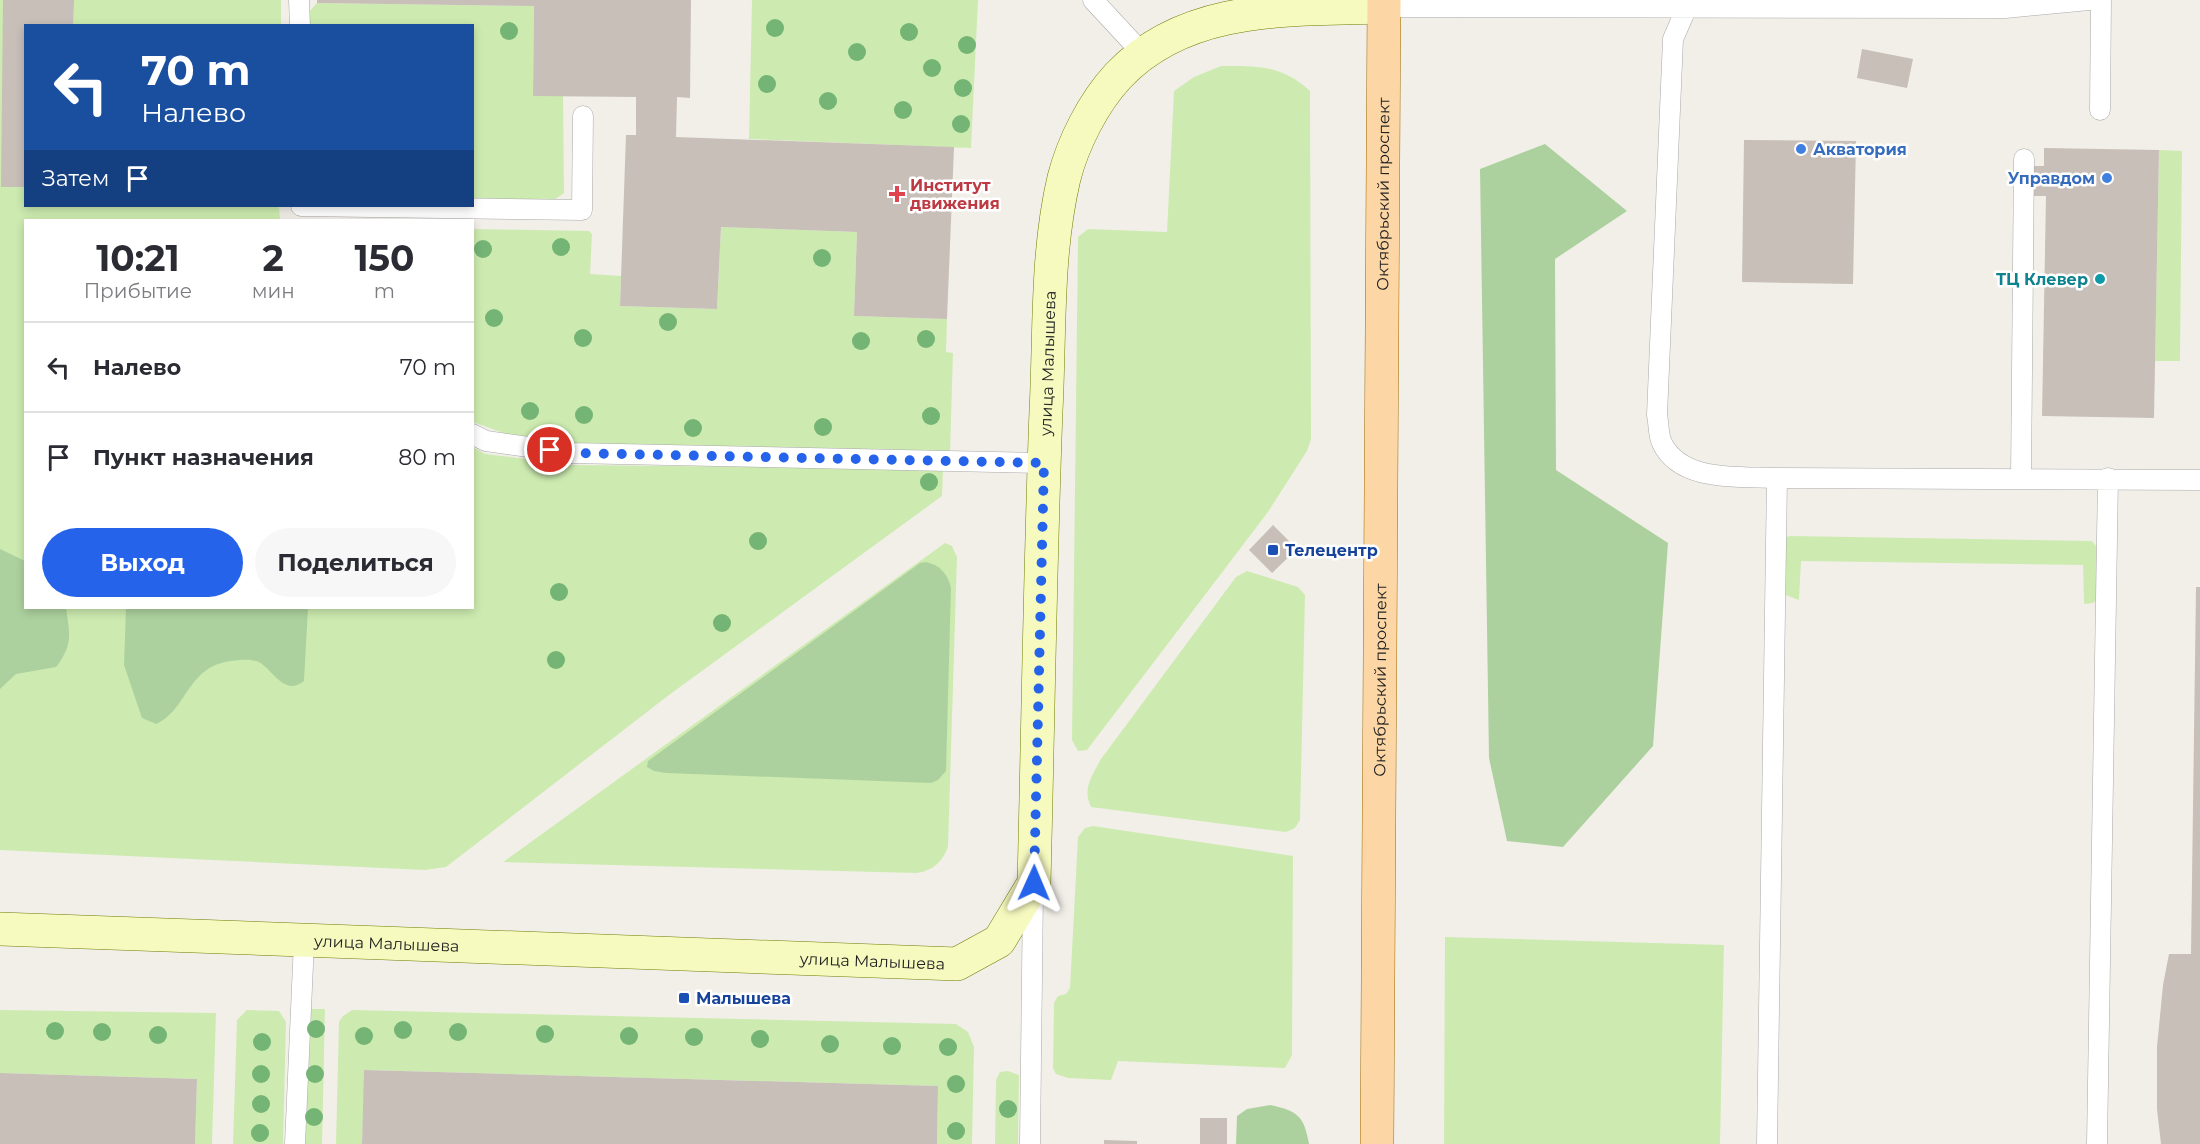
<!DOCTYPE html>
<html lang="ru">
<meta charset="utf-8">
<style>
:root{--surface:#fff;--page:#f7f7f7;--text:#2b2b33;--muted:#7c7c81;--line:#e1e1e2;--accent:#2563eb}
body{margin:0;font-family:Montserrat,sans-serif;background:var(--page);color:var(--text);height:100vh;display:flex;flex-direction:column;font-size:22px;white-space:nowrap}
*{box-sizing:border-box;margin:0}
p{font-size:20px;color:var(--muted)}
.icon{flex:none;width:33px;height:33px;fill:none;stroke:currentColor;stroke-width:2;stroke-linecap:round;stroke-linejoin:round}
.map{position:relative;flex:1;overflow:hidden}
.drawer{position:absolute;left:24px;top:219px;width:450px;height:390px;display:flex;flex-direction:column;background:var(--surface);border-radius:0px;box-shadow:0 3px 9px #0003}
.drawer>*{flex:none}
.hud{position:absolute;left:24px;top:24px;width:450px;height:183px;border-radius:0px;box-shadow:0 3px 9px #0003;background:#1a4fa0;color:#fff;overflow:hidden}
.pin{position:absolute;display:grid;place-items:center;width:51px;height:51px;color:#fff;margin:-26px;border:3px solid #fff;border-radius:50%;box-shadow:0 2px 6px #0007}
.me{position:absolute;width:66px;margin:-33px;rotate:1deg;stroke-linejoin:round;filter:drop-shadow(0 0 4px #0008)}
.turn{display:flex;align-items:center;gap:21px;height:126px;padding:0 18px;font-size:27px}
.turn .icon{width:78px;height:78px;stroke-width:2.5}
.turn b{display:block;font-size:42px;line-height:51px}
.then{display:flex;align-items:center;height:57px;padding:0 18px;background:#0003;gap:12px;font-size:22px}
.eta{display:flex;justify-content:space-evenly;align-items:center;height:102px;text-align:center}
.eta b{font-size:36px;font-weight:700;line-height:42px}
.cta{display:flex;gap:12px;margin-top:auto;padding:12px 18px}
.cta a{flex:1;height:69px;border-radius:36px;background:var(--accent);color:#fff;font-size:24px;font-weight:700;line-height:69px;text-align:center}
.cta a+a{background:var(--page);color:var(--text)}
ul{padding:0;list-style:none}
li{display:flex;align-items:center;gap:18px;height:90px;padding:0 18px;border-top:2px solid var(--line)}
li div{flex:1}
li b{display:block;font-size:22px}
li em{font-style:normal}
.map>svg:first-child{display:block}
.grass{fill:#cdebb0}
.forest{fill:#add19e}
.building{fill:#c7bfb8}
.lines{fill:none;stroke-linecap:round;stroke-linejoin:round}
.lane-casing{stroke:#a9a9a9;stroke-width:21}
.secondary-casing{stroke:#707d05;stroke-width:34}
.primary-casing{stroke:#a06b00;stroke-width:34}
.lane{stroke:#fff;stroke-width:20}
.secondary{stroke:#f7fabf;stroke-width:33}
.primary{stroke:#fcd6a4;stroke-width:33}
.tree{fill:#74b475}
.route{stroke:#2563eb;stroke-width:10;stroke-dasharray:0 18}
.shop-dot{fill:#3f7fe0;stroke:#fff;stroke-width:2}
.health-dot{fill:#e0444e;stroke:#fff;stroke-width:2}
.culture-dot{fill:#0f9aa8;stroke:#fff;stroke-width:2}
.transit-dot{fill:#1a4fb4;stroke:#fff;stroke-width:2}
.labels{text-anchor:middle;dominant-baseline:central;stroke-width:5;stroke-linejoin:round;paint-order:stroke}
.shop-label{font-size:16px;font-weight:bold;fill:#366cbe;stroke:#fff;text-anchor:start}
.health-label{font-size:16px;font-weight:bold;fill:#be3a42;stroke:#fff;text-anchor:start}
.street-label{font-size:16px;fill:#222;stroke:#fff}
.culture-label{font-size:16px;font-weight:bold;fill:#0d838f;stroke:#fff;text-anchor:end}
.transit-label{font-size:16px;font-weight:bold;fill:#164399;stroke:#fff;text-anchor:start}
</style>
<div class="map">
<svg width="2200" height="1144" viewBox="0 0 2200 1144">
<rect width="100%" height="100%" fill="#f2efe9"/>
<path class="grass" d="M0,0H281V25L26,26V206H279L280,220H26V608H472L473,447L485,454L574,465L943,469L942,496L669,695L446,867L425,870L0,850Z
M752,0H978L971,148L749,139Z
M317,3L534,6L533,96H563L564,193L554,200L473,199L472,26L308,25V13Z
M1221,66C1257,66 1282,65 1310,91L1311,439L1307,451L1268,512L1087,750L1078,751L1072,740L1078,237L1088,229L1167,232L1174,91L1194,77Z
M2159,150L2182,151L2180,361H2155Z
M721,227L857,232L854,316L947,319L946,352L953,353L950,452L572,443L509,435L473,422V229L589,231L592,234L590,274L621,276L620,306L717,309Z
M1790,536L2092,541L2099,550L2097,600L2093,603L2084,604L2083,565L1801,561L1799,600L1783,594L1786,537Z
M945,543L952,546L957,557L948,847C942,862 934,870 917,873L503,862Z
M1247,571L1298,587L1305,595L1300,820L1295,828L1286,832L1091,807C1082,789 1092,776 1101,759L1236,577Z
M1093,826L1293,856L1292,1055L1285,1068L1118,1061L1111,1080L1068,1078L1056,1074L1053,1068L1054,1003L1058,996L1066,994L1070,988L1078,837L1085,828Z
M1445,937L1724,945L1720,1144H1444Z
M307,1009H325L322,1144H304Z
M0,1010L216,1013L212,1144H195L197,1079L0,1073Z
M247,1010L279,1011L286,1022L283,1144H233L237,1020Z
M352,1010L956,1024L968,1032L974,1047L972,1144H937L938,1086L365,1070L362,1144H336L339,1022L343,1016Z
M1008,1071L1019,1075L1018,1144H995L996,1080L1000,1072Z"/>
<path class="forest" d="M1545,144L1627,211L1555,259L1556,470L1668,543L1653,746L1563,847L1507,841L1489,758L1480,169Z
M0,549L25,561L26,608H66C70,634 73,645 56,667L16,674L0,689Z
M926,562C940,565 948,574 951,588L946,771L938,780L931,783L666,773L654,771L647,767L648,761L920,563Z
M126,608H308L304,681C286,696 274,673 262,664C254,658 241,660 231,661C187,666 187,711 156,724L142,718L124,665Z
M1270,1105C1297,1111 1304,1115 1309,1144H1236L1237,1116L1247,1109Z"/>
<path class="building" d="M3,0H74L73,26H26V187H1Z
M317,0H691L690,98L677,97L676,137L954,147L947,319L854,316L857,232L721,227L717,309L620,306L626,135H636V97L533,96L534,6L317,3Z
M1862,49L1913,59L1907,88L1857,78Z
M1744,140L1856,141L1853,284L1742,282Z
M2044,148L2159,150L2154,418L2042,416L2046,196H2032V166H2044Z
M1273,525L1297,549L1272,573L1249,550Z
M2196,587H2200V1144H2161L2157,1109V1047L2163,985L2169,954H2191Z
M364,1070L938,1086L937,1144H362Z
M0,1073L197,1079L195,1144H0Z
M1200,1118H1227V1144H1200Z
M1104,1140L1137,1141V1144H1104Z"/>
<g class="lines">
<defs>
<path id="lane" d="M299,0L300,26
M1093,0L1144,55
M1690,0L1673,39L1657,415C1659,424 1658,435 1662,443C1681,483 1740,476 1777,478L2200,480
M1384,7L2005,8L2089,0
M2100,110L2101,0
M301,206L582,210L583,116
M472,434L486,441L571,453L1044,463
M2021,478L2024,159
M295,1144L304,942
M1030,1144L1033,892
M1767,1144L1777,478
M2097,1144L2108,478"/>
<g id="secondary">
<path id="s1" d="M0,929L957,964L999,941L1034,883C1038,726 1040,568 1046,411C1050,334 1046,254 1064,178C1073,143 1093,103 1118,76C1187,3 1292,10 1384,7"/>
</g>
<g id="primary">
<path id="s2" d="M1377,1144L1384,0"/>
</g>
</defs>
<use href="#lane" class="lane-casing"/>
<use href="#secondary" class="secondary-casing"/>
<use href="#primary" class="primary-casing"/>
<use href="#lane" class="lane"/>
<use href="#secondary" class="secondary"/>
<use href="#primary" class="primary"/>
</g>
<g class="tree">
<circle cx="775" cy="28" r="9"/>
<circle cx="509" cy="31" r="9"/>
<circle cx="909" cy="32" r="9"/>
<circle cx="967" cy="45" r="9"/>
<circle cx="857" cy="52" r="9"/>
<circle cx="932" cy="68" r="9"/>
<circle cx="767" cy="84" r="9"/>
<circle cx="963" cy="88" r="9"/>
<circle cx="828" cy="101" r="9"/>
<circle cx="903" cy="110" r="9"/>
<circle cx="961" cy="124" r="9"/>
<circle cx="561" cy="247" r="9"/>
<circle cx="483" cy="249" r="9"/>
<circle cx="822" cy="258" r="9"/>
<circle cx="494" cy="318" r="9"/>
<circle cx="668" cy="322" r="9"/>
<circle cx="583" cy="338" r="9"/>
<circle cx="926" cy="339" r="9"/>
<circle cx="861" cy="341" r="9"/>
<circle cx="530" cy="411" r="9"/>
<circle cx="584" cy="415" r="9"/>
<circle cx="931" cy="416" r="9"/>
<circle cx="823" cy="427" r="9"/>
<circle cx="693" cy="428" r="9"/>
<circle cx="929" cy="482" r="9"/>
<circle cx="758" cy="541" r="9"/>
<circle cx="559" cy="592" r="9"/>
<circle cx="722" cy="623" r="9"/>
<circle cx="556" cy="660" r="9"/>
<circle cx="316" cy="1029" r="9"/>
<circle cx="403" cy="1030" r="9"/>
<circle cx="55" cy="1031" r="9"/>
<circle cx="102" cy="1032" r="9"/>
<circle cx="458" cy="1032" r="9"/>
<circle cx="545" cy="1034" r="9"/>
<circle cx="158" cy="1035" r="9"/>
<circle cx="364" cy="1036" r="9"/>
<circle cx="629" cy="1036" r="9"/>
<circle cx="694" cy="1037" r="9"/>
<circle cx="760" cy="1039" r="9"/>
<circle cx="262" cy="1042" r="9"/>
<circle cx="830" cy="1044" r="9"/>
<circle cx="892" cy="1046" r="9"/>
<circle cx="948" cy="1047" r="9"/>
<circle cx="261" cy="1074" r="9"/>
<circle cx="315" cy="1074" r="9"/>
<circle cx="956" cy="1084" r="9"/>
<circle cx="261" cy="1104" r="9"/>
<circle cx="1008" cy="1109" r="9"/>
<circle cx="314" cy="1117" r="9"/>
<circle cx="956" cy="1131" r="9"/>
<circle cx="260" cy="1133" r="9"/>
</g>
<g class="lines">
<path class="route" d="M550,450L571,453L1044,463L1034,883"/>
</g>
<g class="shop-dot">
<circle cx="1801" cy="149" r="6"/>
<circle cx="2107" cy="178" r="6"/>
</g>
<path class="health-dot" d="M894 185h6v6h6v6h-6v6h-6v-6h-6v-6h6z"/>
<circle class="culture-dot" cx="2100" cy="279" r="6"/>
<g class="transit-dot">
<rect x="1267" y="544" width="12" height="12" rx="3"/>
<rect x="678" y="992" width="12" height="12" rx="3"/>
</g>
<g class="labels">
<g class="shop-label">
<text x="1813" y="149">Акватория</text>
<text x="2095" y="178" text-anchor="end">Управдом</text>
</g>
<g class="health-label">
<text x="910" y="185">Институт<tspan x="910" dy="18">движения</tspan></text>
</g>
<g class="street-label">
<text stroke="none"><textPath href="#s2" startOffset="950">Октябрьский проспект</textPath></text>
<text stroke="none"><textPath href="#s1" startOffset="1593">улица Малышева</textPath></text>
<text stroke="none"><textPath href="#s2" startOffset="464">Октябрьский проспект</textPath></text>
<text stroke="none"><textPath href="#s1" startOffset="387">улица Малышева</textPath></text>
<text stroke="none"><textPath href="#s1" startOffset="873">улица Малышева</textPath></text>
</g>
<g class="culture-label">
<text x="2088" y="279">ТЦ Клевер</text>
</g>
<g class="transit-label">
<text x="1285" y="550">Телецентр</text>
<text x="696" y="998">Малышева</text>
</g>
</g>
</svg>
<div class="pin" style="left:550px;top:450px;background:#d93025"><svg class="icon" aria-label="arrive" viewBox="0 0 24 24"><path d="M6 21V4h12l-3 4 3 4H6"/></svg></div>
<svg class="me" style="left:1034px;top:883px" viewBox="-20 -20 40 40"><path d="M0-17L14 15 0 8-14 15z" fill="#2563eb" stroke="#fff" stroke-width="4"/></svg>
<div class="hud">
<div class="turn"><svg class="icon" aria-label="left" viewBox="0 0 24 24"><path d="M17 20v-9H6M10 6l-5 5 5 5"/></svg><div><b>70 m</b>Налево</div></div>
<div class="then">Затем<svg class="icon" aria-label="arrive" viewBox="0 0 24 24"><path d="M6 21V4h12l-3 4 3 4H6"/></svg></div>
</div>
<section class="drawer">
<div class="eta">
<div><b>10:21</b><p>Прибытие</p></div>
<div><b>2</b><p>мин</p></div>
<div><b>150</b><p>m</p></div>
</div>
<ul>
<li><svg class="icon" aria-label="left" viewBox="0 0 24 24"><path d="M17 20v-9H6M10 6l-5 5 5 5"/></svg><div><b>Налево</b></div><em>70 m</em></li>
<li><svg class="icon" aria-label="arrive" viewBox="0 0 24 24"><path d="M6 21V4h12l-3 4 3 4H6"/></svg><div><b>Пункт назначения</b></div><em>80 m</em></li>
</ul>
<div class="cta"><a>Выход</a><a>Поделиться</a></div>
</section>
</div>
